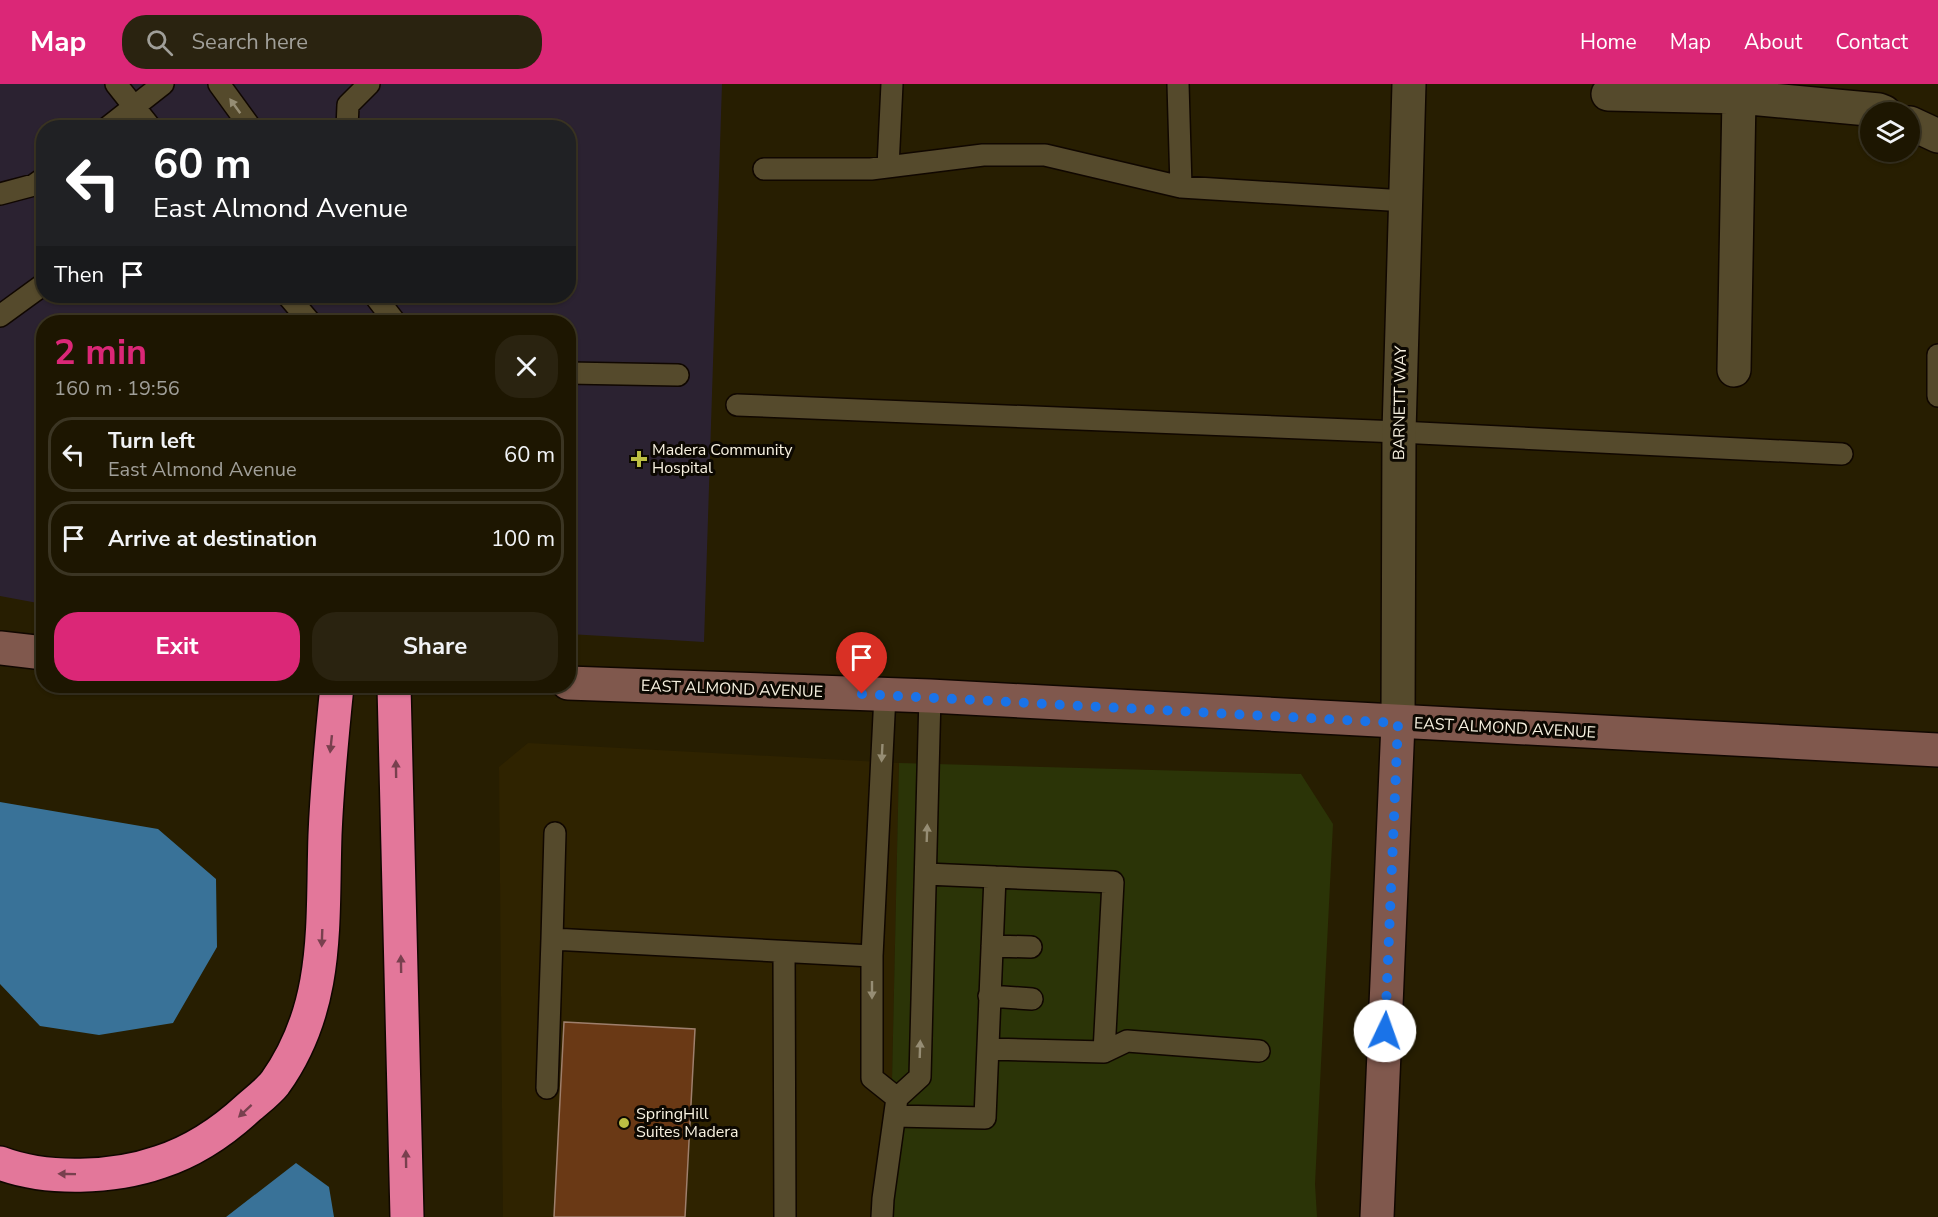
<!DOCTYPE html>
<meta charset="utf-8">
<style>
:root{--surface:#1d1601;--page:#2a2310;--text:#f1f3f6;--muted:#a09f99;--line:#3b3523;--accent:#db2777}
body{margin:0;font-family:"Nunito Sans",sans-serif;background:var(--page);color:var(--text);height:100vh;display:flex;flex-direction:column;font-size:22px;white-space:nowrap}
*{box-sizing:border-box;margin:0}
p{font-size:20px;color:var(--muted)}
.icon{flex:none;width:33px;height:33px;fill:none;stroke:currentColor;stroke-width:2;stroke-linecap:round;stroke-linejoin:round}
.map{position:relative;flex:1;overflow:hidden}
.panel{position:absolute;left:36px;top:231px;width:540px;height:378px;display:flex;flex-direction:column;background:var(--surface);border-radius:24px;box-shadow:0 2px 4px #0004,0 0 0 2px var(--line)}
.panel>*{flex:none}
.guide{position:absolute;left:36px;top:36px;width:540px;height:183px;border-radius:24px;box-shadow:0 2px 4px #0004,0 0 0 2px var(--line);background:#202124;color:#fff;overflow:hidden}
.tools{position:absolute;left:1860px;top:18px;display:grid;gap:12px}
.tools a{display:grid;place-items:center;width:60px;height:60px;border-radius:50%;background:var(--surface);box-shadow:0 2px 4px #0004,0 0 0 2px var(--line);font-size:30px}
.pin{position:absolute;display:grid;place-items:center;width:51px;height:51px;color:#fff;margin:-62px -26px;border-radius:50% 50% 50% 0;rotate:-45deg;box-shadow:0 0 6px #0007}
.pin .icon{rotate:45deg}
.me{position:absolute;width:66px;margin:-33px;rotate:3deg;stroke-linejoin:round;filter:drop-shadow(0 0 4px #0008)}
.turn{display:flex;align-items:center;gap:21px;height:126px;padding:0 18px;font-size:27px}
.turn .icon{width:78px;height:78px;stroke-width:2.5}
.turn b{display:block;font-size:42px;line-height:51px}
.then{display:flex;align-items:center;height:57px;padding:0 18px;background:#0003;gap:12px;font-size:22px}
.round{display:grid;place-items:center;flex:none;width:63px;height:63px;border-radius:24px;background:var(--page)}
.headline{display:flex;align-items:center;justify-content:space-between;height:102px;padding:0 18px}
h1{font-size:36px;font-weight:700;line-height:45px;color:var(--accent)}
.primary-button{display:flex;gap:12px;margin-top:auto;padding:12px 18px}
.primary-button a{flex:1;height:69px;border-radius:24px;background:var(--accent);color:#fff;font-size:24px;font-weight:700;line-height:69px;text-align:center}
.primary-button a+a{background:var(--page);color:var(--text)}
ul{padding:0;list-style:none}
li{display:flex;align-items:center;gap:18px;height:75px;margin:0 12px 9px;padding:0 6px;border:3px solid var(--line);border-radius:24px}
li div{flex:1}
li b{display:block;font-size:22px}
li em{font-style:normal}
header{display:flex;align-items:center;gap:36px;box-sizing:border-box;height:84px;padding:0 30px;background:var(--accent);color:#fff}
header strong{font-size:28px}
nav{display:flex;gap:33px;margin-inline-start:auto;font-size:21px}
.search{width:420px;height:54px;background:var(--page);display:flex;align-items:center;gap:15px;box-sizing:border-box;padding:0 21px;border-radius:24px;color:var(--muted);font-size:22px}
.map>svg:first-child{display:block}
.built{fill:#2f2300}
.medical{fill:#2b2231;fill-rule:evenodd}
.green{fill:#2b3407}
.water{fill:#397298}
.building{fill:#6a3915;stroke:#9e7f6c;stroke-width:1.5}
.lines{fill:none;stroke-linecap:round;stroke-linejoin:round}
.lane-casing{stroke:#100700;stroke-width:24}
.street-casing{stroke:#100700;stroke-width:36}
.secondary-casing{stroke:#100700;stroke-width:36}
.highway-casing{stroke:#100700;stroke-width:36}
.lane{stroke:#554a2c;stroke-width:21}
.street{stroke:#554a2c;stroke-width:33}
.secondary{stroke:#80584d;stroke-width:33}
.highway{stroke:#e3779a;stroke-width:33}
.oneway{fill:#968d74}
.oneway2{fill:#78404e}
.route{stroke:#1a73e8;stroke-width:10;stroke-dasharray:0 18}
.poi-dot{fill:#bdbf43;stroke:#0c0801;stroke-width:2}
.labels{text-anchor:middle;dominant-baseline:central;stroke-width:6;stroke-linejoin:round;paint-order:stroke}
.street-label{font-size:16px;fill:#f8f2e1;stroke:#0c0801}
.poi-label{font-size:16px;fill:#f8f2e1;stroke:#0c0801;text-anchor:start}
</style>
<header>
<strong>Map</strong>
<div class="search"><svg class="icon" aria-label="search" viewBox="0 0 24 24"><circle cx="10" cy="10" r="6"/><path d="M15 15l6 6"/></svg>Search here</div>
<nav><a>Home</a><a>Map</a><a>About</a><a>Contact</a></nav>
</header>
<div class="map">
<svg width="1938" height="1133" viewBox="0 0 1938 1133">
<rect width="100%" height="100%" fill="#271e01"/>
<path class="built" d="M528,659L899,679L889,1133H503L499,683Z"/>
<path class="medical" d="M0,0H722L704,558L569,550L568,238H44L43,520L0,512ZM44,44H568V212H44Z"/>
<path class="green" d="M899,679L1301,690L1333,740L1315,1100L1317,1133H889Z"/>
<path class="water" d="M0,718L158,745L216,795L217,863L173,939L99,951L40,942L0,900Z
M296,1079L329,1103L334,1133H226Z"/>
<path class="building" d="M564,938L695,945L685,1133H554Z"/>
<g class="lines">
<defs>
<path id="lane" d="M116,0L151,44
M219,0L251,44
M1178,0L1181,103
M107,44L163,0
M347,44L348,21L369,0
M888,83L892,0
M764,85H871L983,71H1045L1181,103L1405,117
M0,110L34,101L44,94
M288,212L310,238
M375,212L395,238
M0,232L44,200
M1938,271V312
M568,289L678,291
M737,321L1399,348L1842,370
M885,611L872,872V994L897,1014
M552,855L555,749
M992,862L1031,863
M784,868L785,1133
M989,912L1032,915
M988,965L1104,968L1113,798L995,793
M1104,968L1127,957L1259,967
M547,1004L552,855L872,872
M895,1032L985,1034L995,793L926,790
M882,1133L883,1115L897,1014L920,993L930,612"/>
<path id="street" d="M1608,10L1739,13L1879,26L1884,28
M1910,39L1938,52
M1734,286L1739,13
M1398,639L1399,348L1409,0"/>
<path id="secondary" d="M0,564L44,569
M568,599L930,612L1938,666
M1377,1133L1398,639"/>
<path id="highway" d="M394,602L407,1133
M0,1079C47,1097 114,1094 160,1078C194,1067 222,1048 248,1024C257,1016 268,1008 275,999C330,922 322,840 325,751C327,701 332,651 337,602"/>
</defs>
<use href="#lane" class="lane-casing"/>
<use href="#street" class="street-casing"/>
<use href="#secondary" class="secondary-casing"/>
<use href="#highway" class="highway-casing"/>
<use href="#lane" class="lane"/>
<use href="#street" class="street"/>
<use href="#secondary" class="secondary"/>
<use href="#highway" class="highway"/>
</g>
<defs><path id="oneway-solid" d="M-6-.8H1V-3.2L6.5 0L1 3.2V.8H-6Z" transform="scale(1.5)"/></defs>
<g class="oneway">
<use href="#oneway-solid" transform="translate(235 22) rotate(-126)"/>
<use href="#oneway-solid" transform="translate(882 669) rotate(93)"/>
<use href="#oneway-solid" transform="translate(927 749) rotate(-88)"/>
<use href="#oneway-solid" transform="translate(872 906) rotate(90)"/>
<use href="#oneway-solid" transform="translate(920 965) rotate(-88)"/>
</g>
<g class="oneway2">
<use href="#oneway-solid" transform="translate(331 660) rotate(96)"/>
<use href="#oneway-solid" transform="translate(396 685) rotate(-91)"/>
<use href="#oneway-solid" transform="translate(322 854) rotate(92)"/>
<use href="#oneway-solid" transform="translate(401 880) rotate(-91)"/>
<use href="#oneway-solid" transform="translate(245 1027) rotate(137)"/>
<use href="#oneway-solid" transform="translate(406 1075) rotate(-91)"/>
<use href="#oneway-solid" transform="translate(67 1090) rotate(-179)"/>
</g>
<g class="lines">
<path class="route" d="M862,610L1398,639L1385,947"/>
</g>
<g class="poi-dot">
<path d="M636 366h6v6h6v6h-6v6h-6v-6h-6v-6h6z"/>
<circle cx="624" cy="1039" r="6"/>
</g>
<g class="labels">
<g class="street-label">
<text transform="translate(1400 319) rotate(-89)">BARNETT WAY</text>
<text transform="translate(732 605) rotate(2)">EAST ALMOND AVENUE</text>
<text transform="translate(1505 644) rotate(3)">EAST ALMOND AVENUE</text>
</g>
<g class="poi-label">
<text x="652" y="366">Madera Community<tspan x="652" dy="18">Hospital</tspan></text>
<text x="636" y="1030">SpringHill<tspan x="636" dy="18">Suites Madera</tspan></text>
</g>
</g>
</svg>
<div class="tools">
<a><svg class="icon" aria-label="layers" viewBox="0 0 24 24"><path d="M12 4l9 5-9 5-9-5zM3 14l9 5 9-5"/></svg></a>
</div>
<div class="pin" style="left:862px;top:610px;background:#d93025"><svg class="icon" aria-label="arrive" viewBox="0 0 24 24"><path d="M6 21V4h12l-3 4 3 4H6"/></svg></div>
<svg class="me" style="left:1385px;top:947px" viewBox="-20 -20 40 40"><circle r="19" fill="#fff"/><path d="M0-13L10 11 0 6-10 11z" fill="#1a73e8"/></svg>
<div class="guide">
<div class="turn"><svg class="icon" aria-label="left" viewBox="0 0 24 24"><path d="M17 20v-9H6M10 6l-5 5 5 5"/></svg><div><b>60 m</b>East Almond Avenue</div></div>
<div class="then">Then<svg class="icon" aria-label="arrive" viewBox="0 0 24 24"><path d="M6 21V4h12l-3 4 3 4H6"/></svg></div>
</div>
<section class="panel">
<div class="headline"><div><h1>2 min</h1><p>160 m · 19:56</p></div><a class="round"><svg class="icon" aria-label="close" viewBox="0 0 24 24"><path d="M6 6l12 12M18 6L6 18"/></svg></a></div>
<ul>
<li><svg class="icon" aria-label="left" viewBox="0 0 24 24"><path d="M17 20v-9H6M10 6l-5 5 5 5"/></svg><div><b>Turn left</b><p>East Almond Avenue</p></div><em>60 m</em></li>
<li><svg class="icon" aria-label="arrive" viewBox="0 0 24 24"><path d="M6 21V4h12l-3 4 3 4H6"/></svg><div><b>Arrive at destination</b></div><em>100 m</em></li>
</ul>
<div class="primary-button"><a>Exit</a><a>Share</a></div>
</section>
</div>
